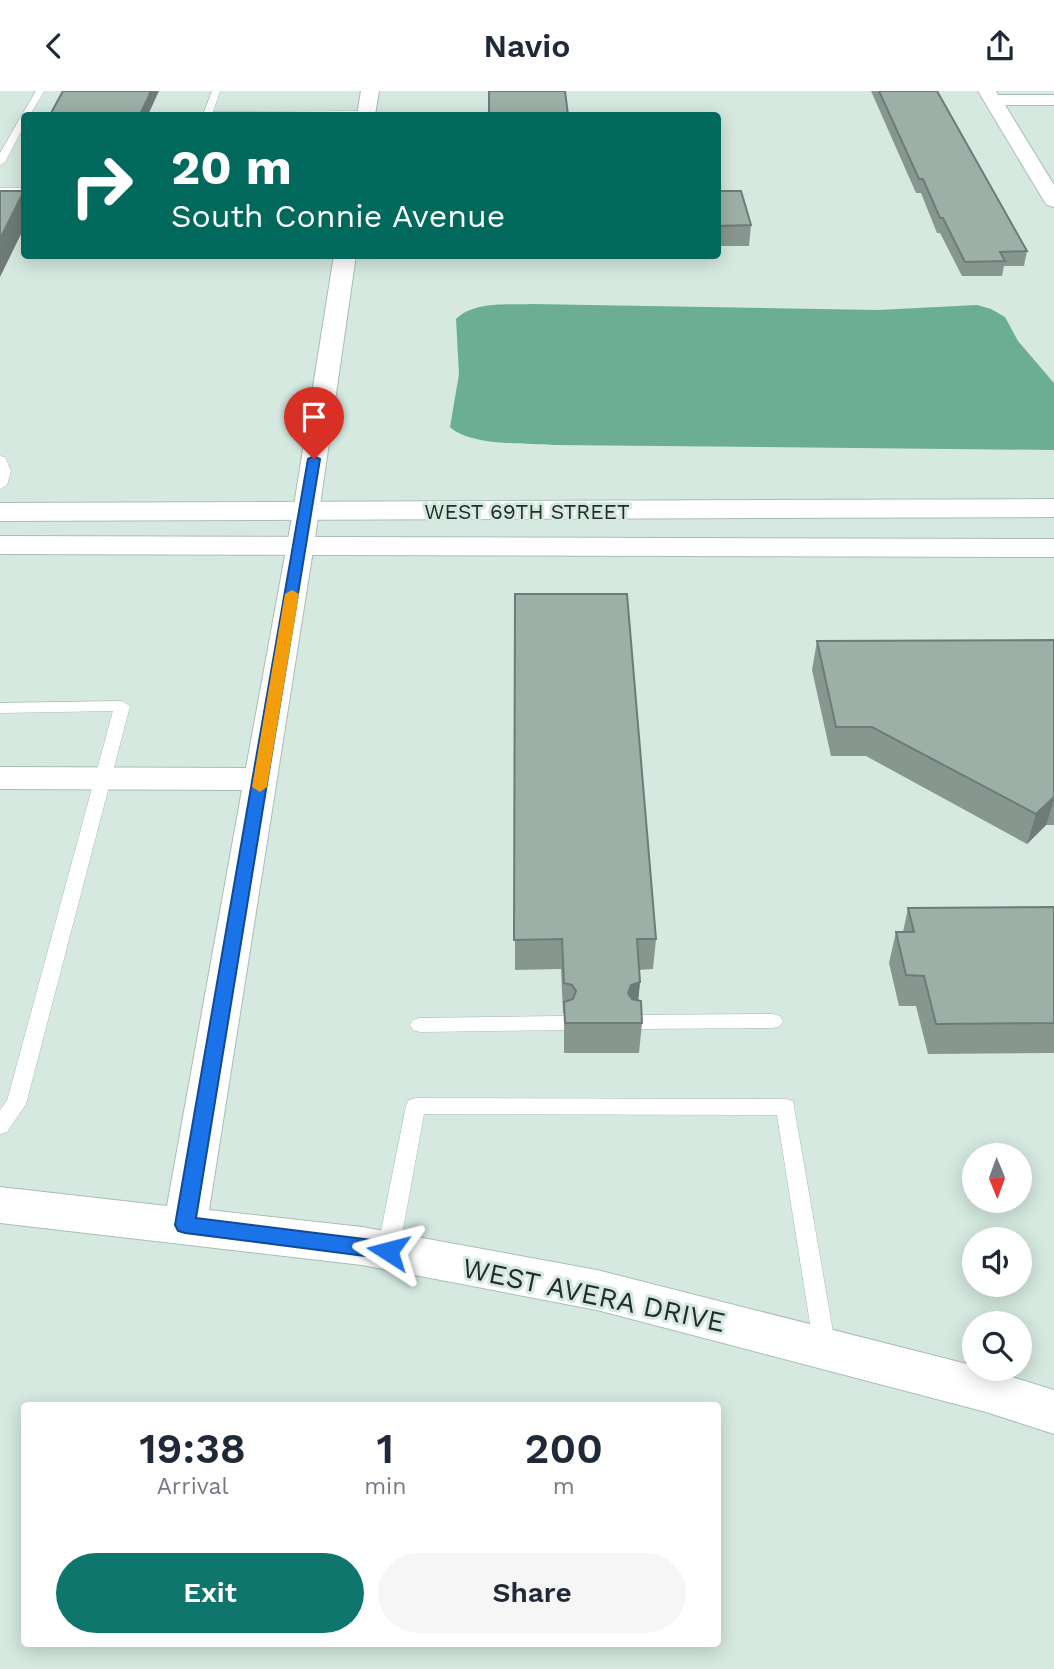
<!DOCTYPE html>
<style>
:root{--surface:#fff;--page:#f6f6f7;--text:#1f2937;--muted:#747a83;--accent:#0f766e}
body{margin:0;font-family:"Work Sans",sans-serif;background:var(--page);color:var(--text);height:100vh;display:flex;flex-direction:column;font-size:26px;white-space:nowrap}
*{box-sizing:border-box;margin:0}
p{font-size:23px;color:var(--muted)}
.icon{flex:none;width:38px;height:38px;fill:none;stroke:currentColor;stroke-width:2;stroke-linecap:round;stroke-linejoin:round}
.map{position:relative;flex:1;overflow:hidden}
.drawer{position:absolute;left:21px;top:1311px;width:700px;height:245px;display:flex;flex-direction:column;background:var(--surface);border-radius:7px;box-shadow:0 4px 18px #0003}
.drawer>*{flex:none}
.guide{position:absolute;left:21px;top:21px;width:700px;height:147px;border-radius:7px;box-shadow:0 4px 18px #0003;background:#00695c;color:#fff;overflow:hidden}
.needle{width:46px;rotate:179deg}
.controls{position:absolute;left:962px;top:1052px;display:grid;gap:14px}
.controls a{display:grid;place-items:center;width:70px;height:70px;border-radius:50%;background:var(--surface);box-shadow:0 4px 18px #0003;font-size:35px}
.pin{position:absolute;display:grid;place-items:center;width:60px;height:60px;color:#fff;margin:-72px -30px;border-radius:50% 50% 50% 0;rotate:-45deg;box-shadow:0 0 7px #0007}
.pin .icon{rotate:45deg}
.me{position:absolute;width:77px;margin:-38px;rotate:279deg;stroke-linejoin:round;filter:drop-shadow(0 0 5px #0008)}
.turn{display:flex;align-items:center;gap:24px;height:147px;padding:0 35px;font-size:32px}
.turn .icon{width:91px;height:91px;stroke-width:2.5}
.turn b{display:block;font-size:49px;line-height:60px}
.eta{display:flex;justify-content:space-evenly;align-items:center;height:119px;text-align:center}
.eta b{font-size:42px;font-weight:600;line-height:49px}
.cta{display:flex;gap:14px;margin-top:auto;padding:14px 35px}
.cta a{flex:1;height:80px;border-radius:42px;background:var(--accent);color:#fff;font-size:28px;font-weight:600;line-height:80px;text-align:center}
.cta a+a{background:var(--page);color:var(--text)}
header{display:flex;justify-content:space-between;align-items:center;height:91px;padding:0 35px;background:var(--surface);font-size:32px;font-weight:600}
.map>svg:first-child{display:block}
.water{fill:#6bae95}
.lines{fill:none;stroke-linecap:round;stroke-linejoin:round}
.service-casing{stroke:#aabdb5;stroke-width:1}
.minor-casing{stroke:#aabdb5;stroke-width:2}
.tertiary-casing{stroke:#aabdb5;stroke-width:2}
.service{fill:#fff;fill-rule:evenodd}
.minor{fill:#fff;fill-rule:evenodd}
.tertiary{fill:#fff;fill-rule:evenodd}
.wall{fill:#879790}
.shaded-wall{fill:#6e7b76}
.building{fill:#9db0a8;stroke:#6e7b76;stroke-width:2}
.route{fill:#1a73e8;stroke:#114b97;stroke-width:2}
.slow{fill:#f59e0b}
.labels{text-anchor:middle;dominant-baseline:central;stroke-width:6;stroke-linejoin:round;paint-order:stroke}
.far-street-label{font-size:21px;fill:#242b28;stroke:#d5e9e0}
.near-street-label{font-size:28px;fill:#242b28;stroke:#d5e9e0}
</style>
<header><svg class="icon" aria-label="back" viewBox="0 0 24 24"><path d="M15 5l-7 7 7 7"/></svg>Navio<svg class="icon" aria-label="share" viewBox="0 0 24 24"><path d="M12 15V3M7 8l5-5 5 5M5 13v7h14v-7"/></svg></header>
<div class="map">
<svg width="1054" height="1578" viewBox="0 0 1054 1578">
<rect width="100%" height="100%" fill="#d5e9e0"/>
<path class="water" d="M532,213L878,219L977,214L991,218L1005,226L1018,250L1054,292V359L553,354C525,352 470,355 450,336L459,283L456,228C474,210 508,214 532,213Z"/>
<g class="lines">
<defs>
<path id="service" d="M36,0H44L30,24H24V35L5,71L0,74V62Z
M212,0H220L213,21L366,20L371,23L203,24Z
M0,97H24V103H0Z
M0,365L5,366L11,380L7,394L0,398Z
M122,610L130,615L26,1013L7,1041L0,1043V1019L7,1010L113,620L0,622V612Z
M773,923L780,925L783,930L780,935L773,937L638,938L631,936L628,931L631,926L638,924Z
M563,925L570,927L573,932L570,937L563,939L420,941L413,939L410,934L413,929L420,927Z
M416,1007L786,1008L793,1010L836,1258L833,1265L825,1268L817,1265L814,1258L777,1024L424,1023L399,1160L396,1167L388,1169L380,1167L377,1160L406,1015L409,1009Z"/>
<path id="minor" d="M361,0H379L375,24H357Z
M978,0H996L998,4H1054V14H1005L1054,94V116L1047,114L1044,110Z
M334,164H356L319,421L209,1119L362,1136L597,1179L975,1275V1278H986L1054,1299V1343L986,1321L597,1219L362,1174L0,1132V1096L167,1115L242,699L0,698V676L246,677L293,421Z"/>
<path id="tertiary" d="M1054,408V426L0,430V412Z
M0,445L1054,448V466L0,463Z"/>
</defs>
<use href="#service" class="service-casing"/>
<use href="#minor" class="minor-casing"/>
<use href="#tertiary" class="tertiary-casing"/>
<use href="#service" class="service"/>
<use href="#minor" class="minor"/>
<use href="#tertiary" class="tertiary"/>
</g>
<path class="wall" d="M871,0H937L1027,160L1024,175H1004L1002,185H962L940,142H937L921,102H916Z
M718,100L751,134L749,155H718Z
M515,503L656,848L653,878L639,879L640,891L638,910L642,932L639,962H564V923L563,922L561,878L515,879Z
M1054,549V734H1046L1027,753L866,665H831L812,579L817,550Z
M1054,816V962L928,963L916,915H899L889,872L896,841H903L908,817Z"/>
<path class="shaded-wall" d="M151,0H159L148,24H140Z
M24,101V137L0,186V148Z
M1054,706V710L1046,734L1027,753L1036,723Z
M640,891L637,921L628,902L631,894Z"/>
<path class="building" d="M63,0H151L140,24H50Z
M489,0H565L568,24H489Z
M879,0H937L1027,160L1000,161L1005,170L965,171L943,127H940L923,88H919Z
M0,100H24L0,148Z
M718,100H741L751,134L718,135Z
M515,503H627L656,848H637L640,891L631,894L628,902L632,908L641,910L642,932H565L564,911L573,908L576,900L572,894L564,892L562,848L514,849Z
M1054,549V706L1036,723L872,636H836L817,550Z
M1054,816V932L936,933L924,885L906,884L896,841H914L908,817Z"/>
<path class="route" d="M314,365L320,368L196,1127L388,1151L395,1154L398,1160L395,1166L388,1168L185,1142L178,1140L175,1134L308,368Z"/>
<path class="slow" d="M292,499L299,503L267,696L260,701L252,696L285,503Z"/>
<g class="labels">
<g class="far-street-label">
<text x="527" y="420">WEST 69TH STREET</text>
</g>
<g class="near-street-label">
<text transform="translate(594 1204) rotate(12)">WEST AVERA DRIVE</text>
</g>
</g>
</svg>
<div class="controls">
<a><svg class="needle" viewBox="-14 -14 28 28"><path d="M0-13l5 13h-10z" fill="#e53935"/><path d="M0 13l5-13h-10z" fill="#747a83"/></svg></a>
<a><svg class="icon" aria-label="sound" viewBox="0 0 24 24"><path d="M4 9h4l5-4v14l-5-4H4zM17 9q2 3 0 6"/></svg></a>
<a><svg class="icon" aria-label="search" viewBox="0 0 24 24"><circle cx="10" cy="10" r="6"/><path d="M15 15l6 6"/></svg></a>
</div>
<div class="pin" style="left:314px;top:368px;background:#d93025"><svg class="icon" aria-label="arrive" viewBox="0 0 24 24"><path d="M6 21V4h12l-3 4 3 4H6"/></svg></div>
<svg class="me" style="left:388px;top:1160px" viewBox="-20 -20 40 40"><path d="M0-17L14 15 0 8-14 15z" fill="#1a73e8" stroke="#fff" stroke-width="4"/></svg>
<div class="guide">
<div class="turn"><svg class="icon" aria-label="right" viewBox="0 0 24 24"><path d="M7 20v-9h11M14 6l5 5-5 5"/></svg><div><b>20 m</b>South Connie Avenue</div></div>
</div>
<section class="drawer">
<div class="eta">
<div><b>19:38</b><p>Arrival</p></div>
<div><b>1</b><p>min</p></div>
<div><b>200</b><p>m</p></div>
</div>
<div class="cta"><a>Exit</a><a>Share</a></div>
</section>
</div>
